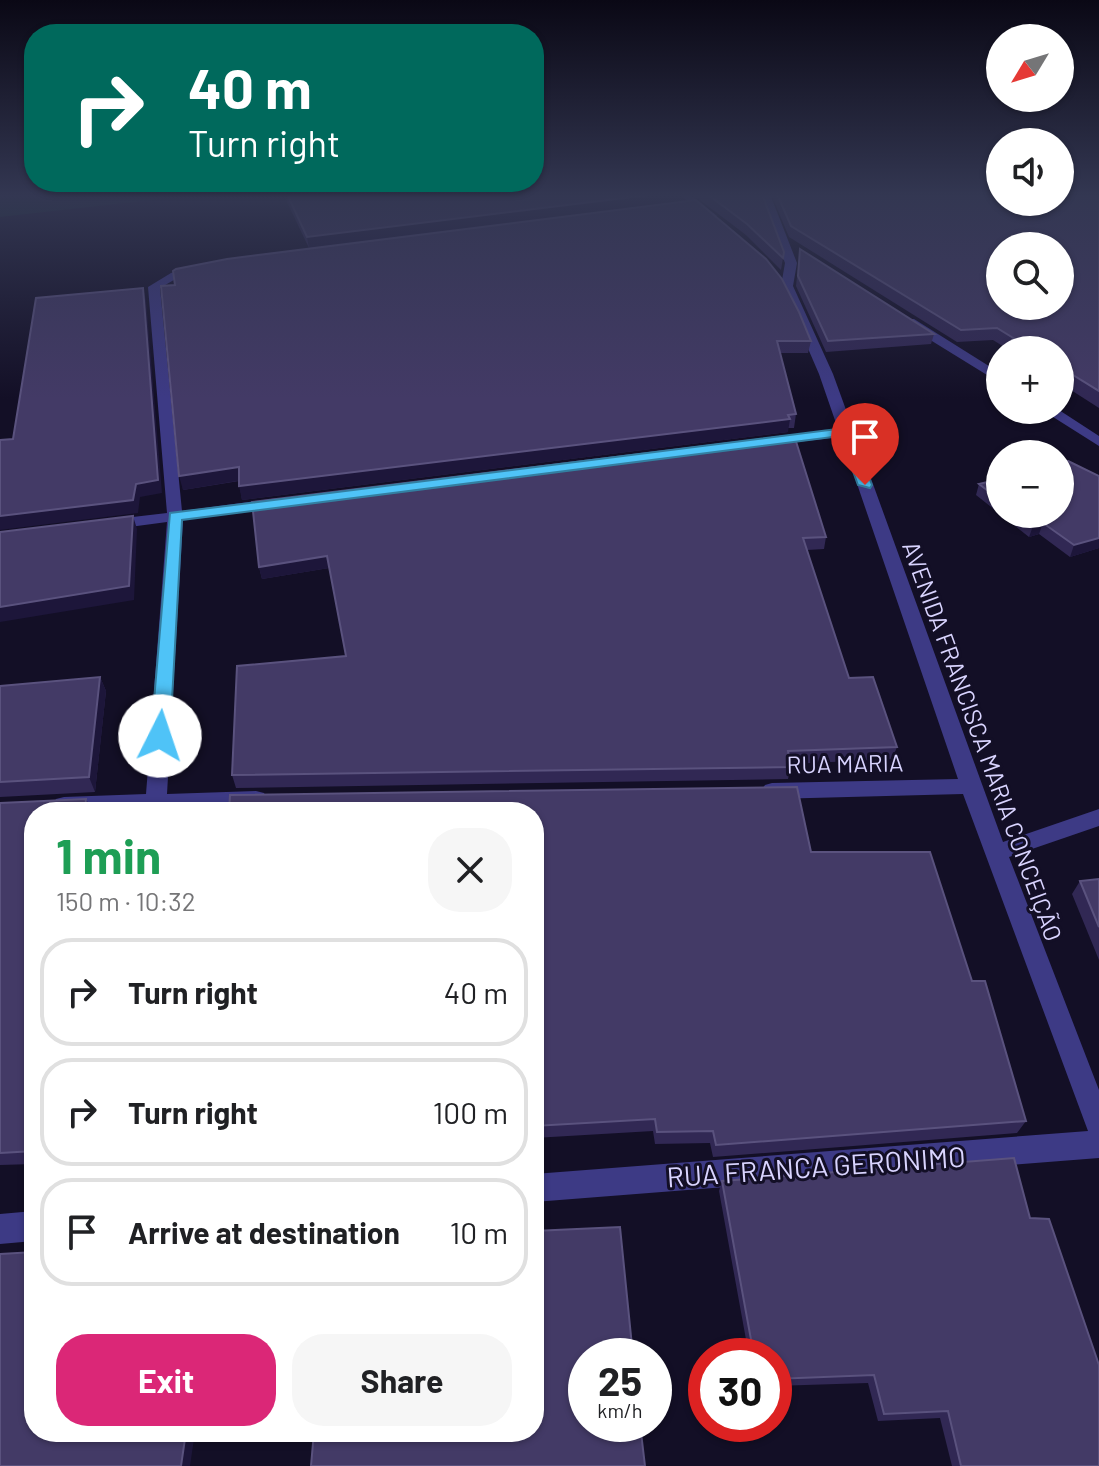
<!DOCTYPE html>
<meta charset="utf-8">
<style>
:root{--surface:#fff;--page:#f6f6f6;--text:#202124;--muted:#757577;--line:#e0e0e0;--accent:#db2777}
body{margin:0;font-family:Barlow,sans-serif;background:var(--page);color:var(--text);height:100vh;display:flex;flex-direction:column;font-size:30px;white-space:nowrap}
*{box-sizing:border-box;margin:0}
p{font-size:26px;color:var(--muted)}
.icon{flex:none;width:44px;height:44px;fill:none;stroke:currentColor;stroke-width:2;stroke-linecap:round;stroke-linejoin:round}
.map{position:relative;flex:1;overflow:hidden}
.sheet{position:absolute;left:24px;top:802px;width:520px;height:640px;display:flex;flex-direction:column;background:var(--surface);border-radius:32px;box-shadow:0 2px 6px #0004}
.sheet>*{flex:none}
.top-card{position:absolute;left:24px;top:24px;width:520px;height:168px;border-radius:32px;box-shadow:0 2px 6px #0004;background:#00695c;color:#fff;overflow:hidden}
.needle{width:52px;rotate:232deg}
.fabs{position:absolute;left:986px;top:24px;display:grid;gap:16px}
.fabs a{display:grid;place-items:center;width:88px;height:88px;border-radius:50%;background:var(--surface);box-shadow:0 2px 6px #0004;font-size:40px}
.speed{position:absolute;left:568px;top:1338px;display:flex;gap:16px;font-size:40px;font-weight:700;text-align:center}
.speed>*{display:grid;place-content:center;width:104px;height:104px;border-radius:50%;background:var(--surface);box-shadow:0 2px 6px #0004;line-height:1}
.speed small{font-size:20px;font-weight:400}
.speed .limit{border:12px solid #d22;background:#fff;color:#111}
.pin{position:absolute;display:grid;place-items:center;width:68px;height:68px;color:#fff;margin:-82px -34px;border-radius:50% 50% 50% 0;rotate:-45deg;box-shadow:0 0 8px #0007}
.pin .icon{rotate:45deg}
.me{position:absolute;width:88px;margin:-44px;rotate:4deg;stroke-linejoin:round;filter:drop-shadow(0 0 6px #0008)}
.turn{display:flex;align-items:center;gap:28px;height:168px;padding:0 32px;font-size:36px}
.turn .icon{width:104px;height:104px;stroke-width:2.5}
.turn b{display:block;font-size:56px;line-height:68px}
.round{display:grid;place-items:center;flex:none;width:84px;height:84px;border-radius:32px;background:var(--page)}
.summary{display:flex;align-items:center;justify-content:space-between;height:136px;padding:0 32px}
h1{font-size:48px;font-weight:700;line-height:60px;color:#1e9e55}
.cta{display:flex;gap:16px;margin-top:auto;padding:16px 32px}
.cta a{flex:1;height:92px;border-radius:32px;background:var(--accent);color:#fff;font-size:32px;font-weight:700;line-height:92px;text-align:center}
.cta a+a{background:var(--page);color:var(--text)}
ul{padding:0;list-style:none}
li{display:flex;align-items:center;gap:24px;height:108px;margin:0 16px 12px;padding:0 16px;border:4px solid var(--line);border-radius:32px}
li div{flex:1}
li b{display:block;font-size:30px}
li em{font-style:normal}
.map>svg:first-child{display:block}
.green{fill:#12302f}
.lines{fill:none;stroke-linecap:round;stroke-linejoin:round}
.minor{fill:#3d3a85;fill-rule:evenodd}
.wall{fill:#312854}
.shaded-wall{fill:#1d163a}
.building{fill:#433a66;stroke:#5a527e;stroke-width:2;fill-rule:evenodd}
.route{fill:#4fc3f7;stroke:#337fa1;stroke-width:2}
.labels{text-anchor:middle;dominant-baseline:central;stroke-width:6;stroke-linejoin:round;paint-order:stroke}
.street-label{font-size:24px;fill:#d9d4ff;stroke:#130f26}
.near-street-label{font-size:28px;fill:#d9d4ff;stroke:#130f26}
</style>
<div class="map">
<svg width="1099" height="1466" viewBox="0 0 1099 1466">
<rect width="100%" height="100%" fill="#130f26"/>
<path class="green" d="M0,194H164L161,199L0,217Z"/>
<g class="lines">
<path class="minor" d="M679,194H689L717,216L708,218Z
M760,194H770L797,263L793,286L833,374L1003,842L1099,809V826L1009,857L1099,1090V1158L534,1202V1174L1088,1131L963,794L772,799L765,797L761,791L765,785L772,783L958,779L841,437L770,445L763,441L770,437L838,429L819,374L781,286L785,263Z
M199,266L203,267V271L179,277L160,288L182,511L278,498L286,503L278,508L183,520L167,794L256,791L264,793L267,799L264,805L256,807L61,812L53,805L56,799L64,797L146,794L167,522L107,530L99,525L107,520L167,513L148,287L171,273Z
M906,319H914L1000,373V383L906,325Z
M1042,410H1059L1099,436V446Z
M34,1211V1241L0,1244V1214Z"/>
</g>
<path class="wall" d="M286,194H687L684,195V201L309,248L287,202Z
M692,194H762L784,252L781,270L746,235Z
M771,194H1099V408L1060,383V350H1009L993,340L957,342L789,237Z
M800,249L934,334L931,344L826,352L796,286Z
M161,286L811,341L808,353H780L796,414L794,428H788V432L242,500L239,481L183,490Z
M1000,479V514H1060L1099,548L1070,557L1039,534L1029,537L976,495L979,484Z
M252,502L826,537L824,549L807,550L849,678L897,747L892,759L791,764V767L788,779L236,788L232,775L346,656L329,568L262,579L259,567Z
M100,677L106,691L95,792L0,797V686Z
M86,799L92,812H34V1164L0,1165V803Z
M534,812L811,852L972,981L1026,1121L1017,1133L713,1157L710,1143L655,1144L653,1131L534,1138Z
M1099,879V960L1072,894L1080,881Z
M722,1181L1099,1466H952L940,1418L878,1421L868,1383L774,1386V1356H749L719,1191Z"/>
<path class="shaded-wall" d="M657,194H687L684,195V201L309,248L307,237Z
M143,288L146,300L162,493L140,497L138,513L0,530V516Z
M790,419L788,432L242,500L239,486Z
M239,467L243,480L183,490L179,476Z
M133,516L137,529L134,600L0,622V607Z
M1043,523L1039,534L1029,537L1033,526Z
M1099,538V548L1070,557L1074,545Z
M327,556L329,568L262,579L259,567Z
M100,677L106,691L95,792L89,777Z
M86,799L92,812H85Z
M186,1432H195L190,1466H181Z"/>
<path class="building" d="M287,194H657L307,237Z
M707,194H762L784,252L783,258L747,224Z
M777,194H1000V202H1060V194H1099V391L1060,367V350H1033L997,328L961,330L791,226ZM1000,246H1060V306H1000Z
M696,200L766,259L782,279L799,312L811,341H777L796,414L788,415L790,419L239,486V467L179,476L161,286L175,285L173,271L176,269L227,259Z
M800,249L934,334L828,341L798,276Z
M143,288L158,480L136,484L133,500L0,516V440L13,439L36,298Z
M794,435L826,537L803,538L849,678L873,677L897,747L788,751L791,767L232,775L237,666L346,656L327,556L259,567L252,502Z
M1068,461L1099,476V538L1074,545L1043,523L1033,526L1018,514H1060V463Z
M1000,479V500L979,484Z
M133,516L129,586L0,607V532Z
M100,677L89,777L0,782V686Z
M797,787L811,852H930L972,981H985L1026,1121L716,1145L713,1131L657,1132L655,1119L534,1126V812H229L230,795Z
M86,799L85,812H34V1151L0,1153V803Z
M1099,879V927L1080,881Z
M1014,1158L1030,1218L1049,1219L1099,1365V1466H961L948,1411L884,1414L874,1375L774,1379V1356H754L722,1181Z
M620,1227L633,1356H586V1424H640L645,1466H311L314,1432H534V1231Z
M34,1252V1432H186L181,1466H0V1254Z"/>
<linearGradient id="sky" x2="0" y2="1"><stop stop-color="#0a0815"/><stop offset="0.49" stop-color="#333752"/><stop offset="1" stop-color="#333752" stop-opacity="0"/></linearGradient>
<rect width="1099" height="399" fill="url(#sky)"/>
<path class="route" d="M845,428L852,432L872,485L870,488L858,485L840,436L182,520L170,736L160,743L151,736L170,513Z"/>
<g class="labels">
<g class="street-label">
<text transform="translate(983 741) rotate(70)">AVENIDA FRANCISCA MARIA CONCEIÇÃO</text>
<text transform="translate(845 763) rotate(-1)">RUA MARIA</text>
</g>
<g class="near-street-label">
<text transform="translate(816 1166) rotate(-4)">RUA FRANCA GERONIMO</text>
</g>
</g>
</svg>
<div class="fabs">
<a><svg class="needle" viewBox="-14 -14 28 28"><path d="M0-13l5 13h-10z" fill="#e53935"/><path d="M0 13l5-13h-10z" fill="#757577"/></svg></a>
<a><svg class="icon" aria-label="sound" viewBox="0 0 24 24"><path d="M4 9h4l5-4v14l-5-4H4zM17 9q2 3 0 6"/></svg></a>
<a><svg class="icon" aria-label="search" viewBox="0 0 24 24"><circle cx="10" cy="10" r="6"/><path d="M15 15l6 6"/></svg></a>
<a>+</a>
<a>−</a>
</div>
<div class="speed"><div>25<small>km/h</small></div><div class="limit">30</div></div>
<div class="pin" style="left:865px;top:485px;background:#d93025"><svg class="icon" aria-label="arrive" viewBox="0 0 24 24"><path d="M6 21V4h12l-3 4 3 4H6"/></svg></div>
<svg class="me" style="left:160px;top:736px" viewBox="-20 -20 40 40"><circle r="19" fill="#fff"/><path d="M0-13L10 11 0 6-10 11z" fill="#4fc3f7"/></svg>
<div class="top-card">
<div class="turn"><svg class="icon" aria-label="right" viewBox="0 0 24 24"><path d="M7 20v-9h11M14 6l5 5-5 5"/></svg><div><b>40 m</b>Turn right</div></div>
</div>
<section class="sheet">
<div class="summary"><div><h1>1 min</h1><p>150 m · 10:32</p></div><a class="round"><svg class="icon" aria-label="close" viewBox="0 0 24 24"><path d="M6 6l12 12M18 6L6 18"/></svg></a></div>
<ul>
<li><svg class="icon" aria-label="right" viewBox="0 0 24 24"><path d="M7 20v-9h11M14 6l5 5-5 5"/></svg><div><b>Turn right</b></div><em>40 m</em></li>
<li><svg class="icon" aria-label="right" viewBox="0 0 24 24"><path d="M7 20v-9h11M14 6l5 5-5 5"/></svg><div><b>Turn right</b></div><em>100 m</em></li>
<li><svg class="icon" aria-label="arrive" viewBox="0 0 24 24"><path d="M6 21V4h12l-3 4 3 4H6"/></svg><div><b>Arrive at destination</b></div><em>10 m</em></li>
</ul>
<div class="cta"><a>Exit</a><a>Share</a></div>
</section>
</div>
